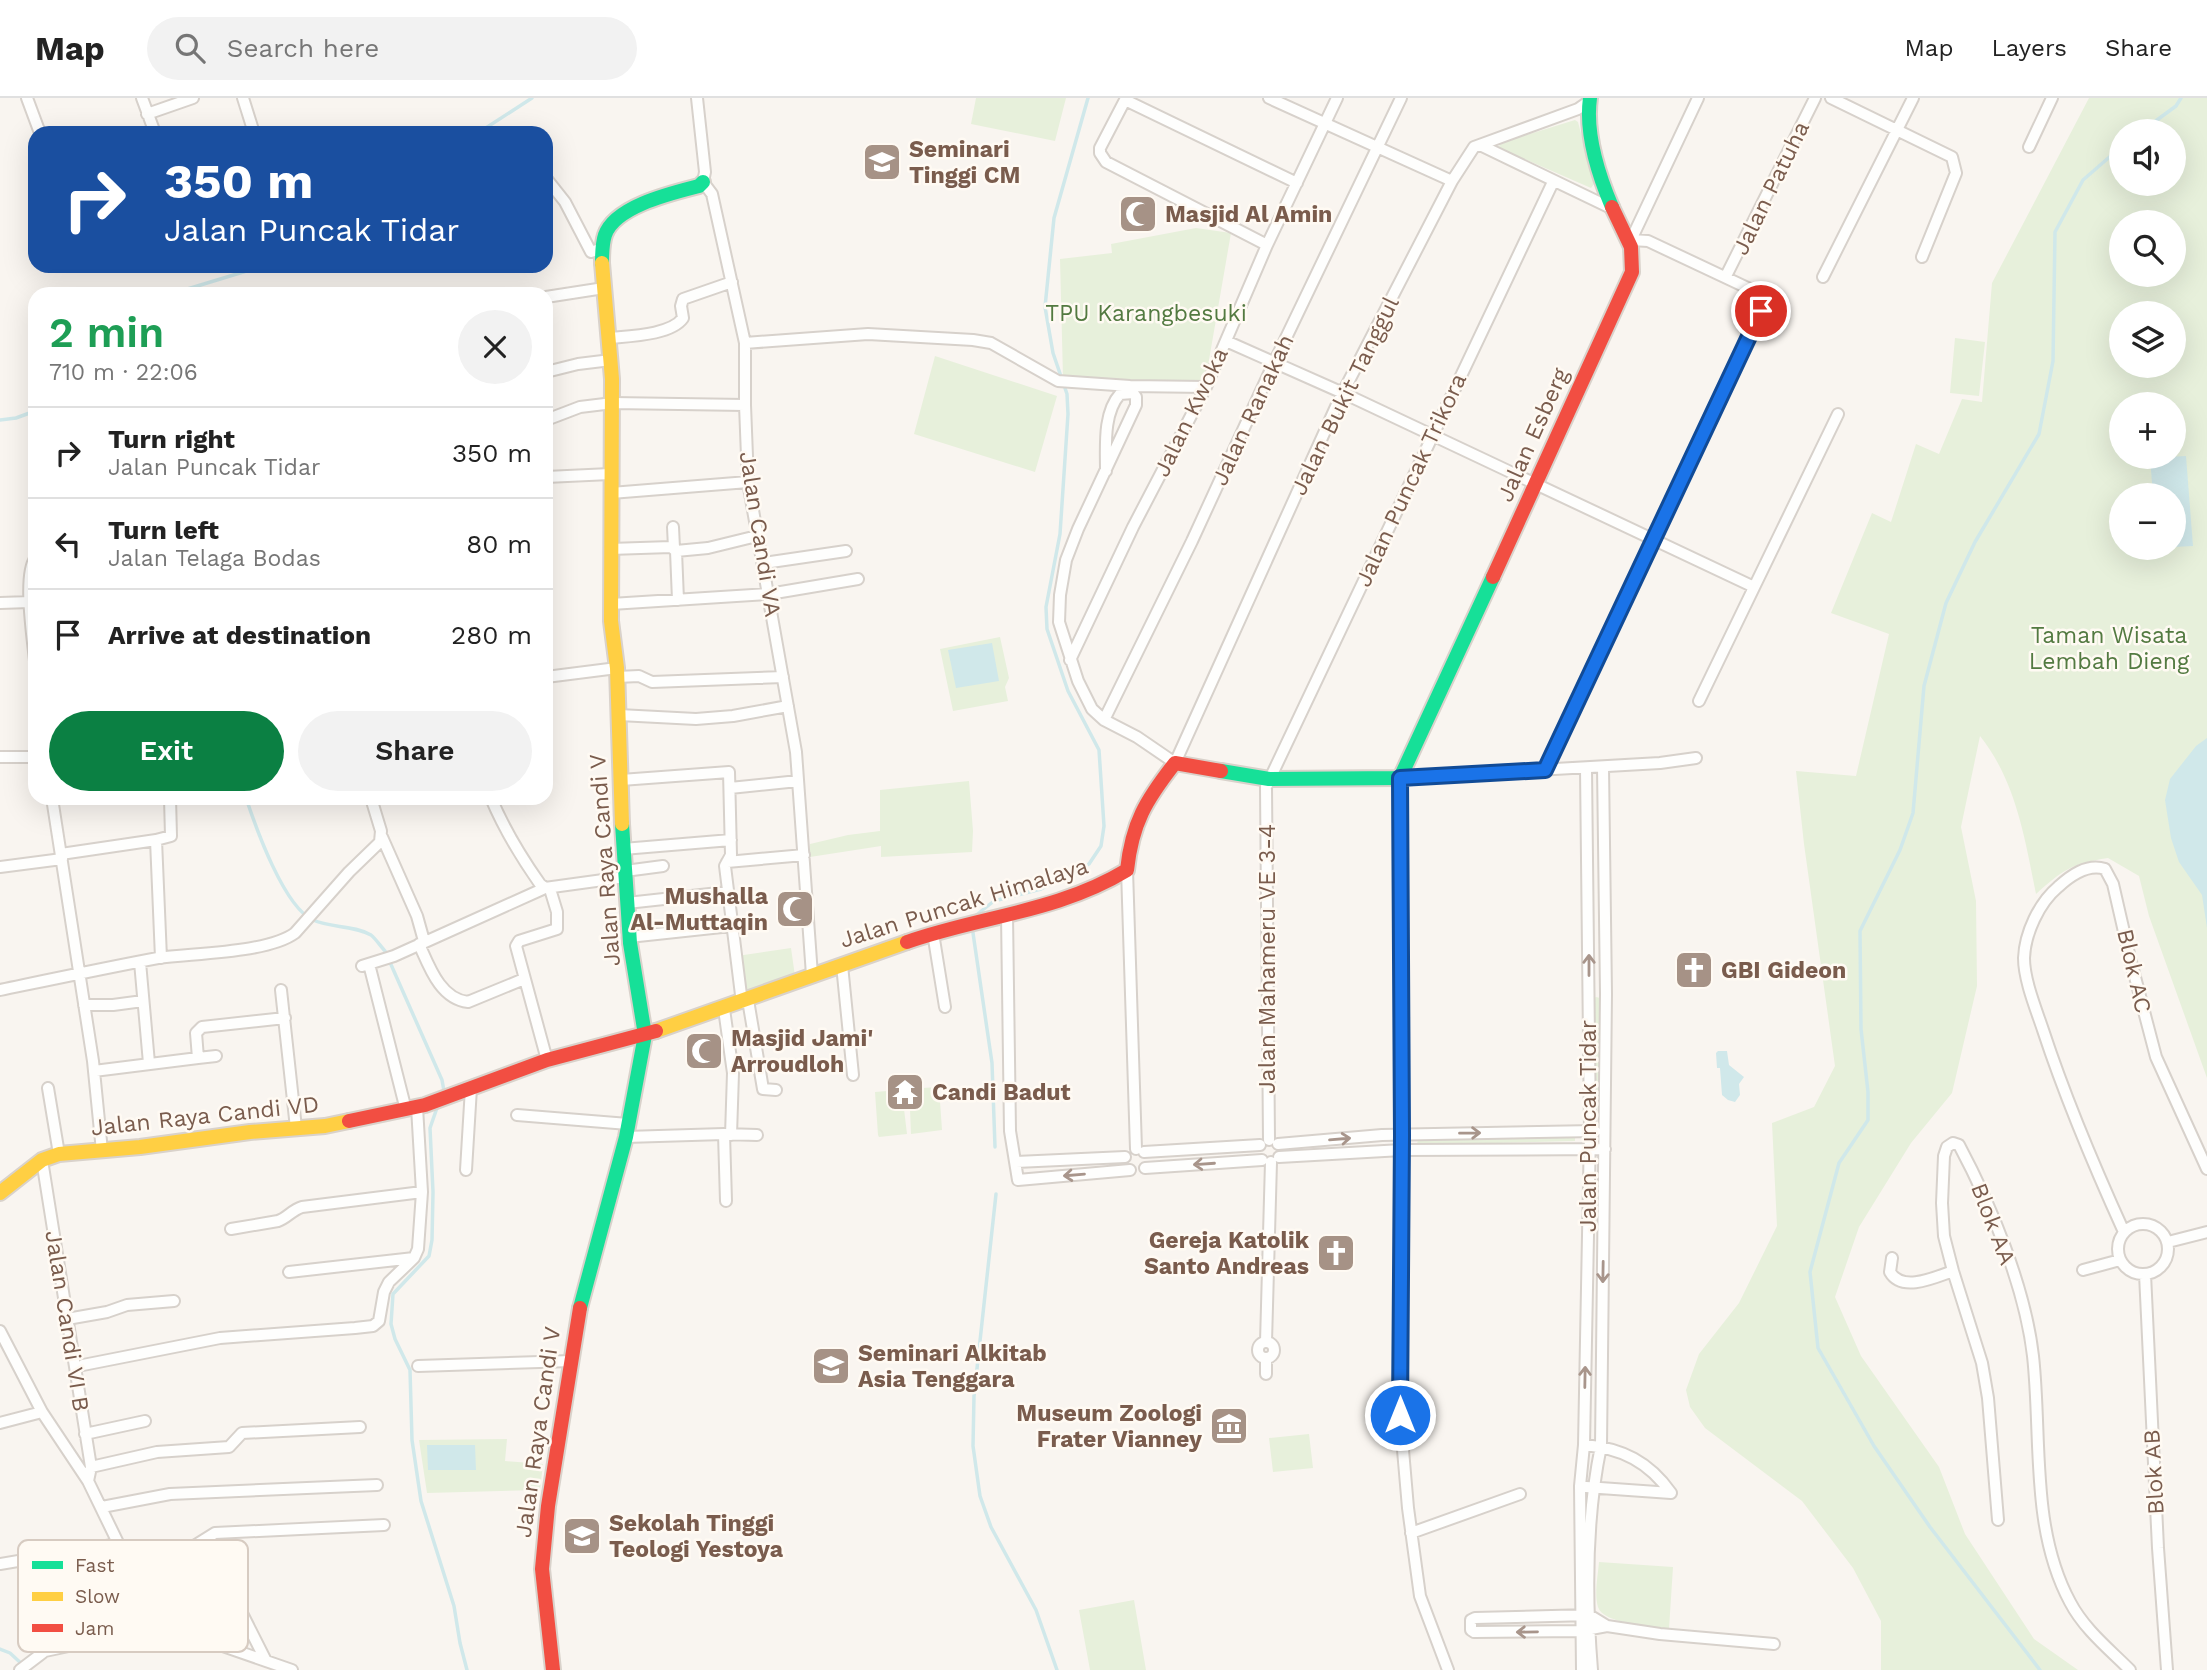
<!DOCTYPE html>
<meta charset="utf-8">
<style>
:root{--surface:#fff;--page:#f2f2f2;--text:#222;--muted:#767676;--line:#e0e0e0;--accent:#0b8043}
body{margin:0;font-family:"Work Sans",sans-serif;background:var(--page);color:var(--text);height:100vh;display:flex;flex-direction:column;font-size:26px;white-space:nowrap}
*{box-sizing:border-box;margin:0}
p{font-size:23px;color:var(--muted)}
.icon{flex:none;width:38px;height:38px;fill:none;stroke:currentColor;stroke-width:2;stroke-linecap:round;stroke-linejoin:round}
.map{position:relative;flex:1;overflow:hidden}
.panel{position:absolute;left:28px;top:189px;width:525px;height:518px;display:flex;flex-direction:column;background:var(--surface);border-radius:21px;box-shadow:0 7px 28px #0002}
.panel>*{flex:none}
.top-card{position:absolute;left:28px;top:28px;width:525px;height:147px;border-radius:21px;box-shadow:0 7px 28px #0002;background:#1a4fa0;color:#fff;overflow:hidden}
.fabs{position:absolute;left:2109px;top:21px;display:grid;gap:14px}
.fabs a{display:grid;place-items:center;width:77px;height:77px;border-radius:50%;background:var(--surface);box-shadow:0 7px 28px #0002;font-size:35px}
.pin{position:absolute;display:grid;place-items:center;width:60px;height:60px;color:#fff;margin:-30px;border:4px solid #fff;border-radius:50%;box-shadow:0 2px 7px #0007}
.me{position:absolute;width:77px;margin:-38px;rotate:0deg;stroke-linejoin:round;filter:drop-shadow(0 0 5px #0008)}
.turn{display:flex;align-items:center;gap:24px;height:147px;padding:0 21px;font-size:32px}
.turn .icon{width:91px;height:91px;stroke-width:2.5}
.turn b{display:block;font-size:49px;line-height:60px}
.round{display:grid;place-items:center;flex:none;width:74px;height:74px;border-radius:37px;background:var(--page)}
.overview{display:flex;align-items:center;justify-content:space-between;height:119px;padding:0 21px}
h1{font-size:42px;font-weight:600;line-height:52px;color:#1e9e55}
.primary-button{display:flex;gap:14px;margin-top:auto;padding:14px 21px}
.primary-button a{flex:1;height:80px;border-radius:42px;background:var(--accent);color:#fff;font-size:28px;font-weight:600;line-height:80px;text-align:center}
.primary-button a+a{background:var(--page);color:var(--text)}
ul{padding:0;list-style:none}
li{display:flex;align-items:center;gap:21px;height:91px;padding:0 21px;border-top:2px solid var(--line)}
li div{flex:1}
li b{display:block;font-size:26px}
li em{font-style:normal}
header{display:flex;align-items:center;gap:42px;box-sizing:border-box;height:98px;padding:0 35px;background:var(--surface);border-bottom:2px solid var(--line)}
header strong{font-size:33px}
nav{display:flex;gap:38px;margin-inline-start:auto;font-size:24px}
.search{width:490px;height:63px;background:var(--page);display:flex;align-items:center;gap:18px;box-sizing:border-box;padding:0 24px;border-radius:38px;color:var(--muted);font-size:26px}
.map>svg:first-child{display:block}
.green{fill:#e7f0db;fill-rule:evenodd}
.water{fill:#d0e8ea}
.lines{fill:none;stroke-linecap:round;stroke-linejoin:round}
.stream{stroke:#d0e8ea;stroke-width:3.5}
.street-casing{stroke:#d7d1cb;stroke-width:14}
.fast-casing{stroke:#d9d2cb;stroke-width:18}
.slow-casing{stroke:#d9d2cb;stroke-width:18}
.jam-casing{stroke:#d9d2cb;stroke-width:18}
.street{stroke:#fefefd;stroke-width:10}
.fast{stroke:#16e098;stroke-width:14}
.slow{stroke:#ffcf43;stroke-width:14}
.jam{stroke:#f24e42;stroke-width:14}
.oneway{stroke:#a8958b}
.route-casing{stroke:#114b97;stroke-width:18}
.route{stroke:#1a73e8;stroke-width:12}
.labels{text-anchor:middle;dominant-baseline:central;stroke-width:5;stroke-linejoin:round;paint-order:stroke}
.poi-label{font-size:23px;font-weight:bold;fill:#7a5c4d;stroke:#fffaf3;text-anchor:start}
.street-label{font-size:23px;fill:#7a5c4d;stroke:#fffaf3}
.park-label{font-size:23px;fill:#537a41;stroke:#fffaf3}
.key{fill:#fffaf3;stroke:#d7cbc1;stroke-width:2}
.key-label{font-size:19px;fill:#7a5c4d}
</style>
<header>
<strong>Map</strong>
<div class="search"><svg class="icon" aria-label="search" viewBox="0 0 24 24"><circle cx="10" cy="10" r="6"/><path d="M15 15l6 6"/></svg>Search here</div>
<nav><a>Map</a><a>Layers</a><a>Share</a></nav>
</header>
<div class="map">
<svg width="2207" height="1572" viewBox="0 0 2207 1572">
<rect width="100%" height="100%" fill="#f9f5f0"/>
<path class="green" d="M976,0H1066L1055,43L971,26Z
M2089,0H2207V980L2149,818L2139,778L2108,760C2071,766 2064,771 2036,796C2025,741 2016,683 1980,638L1961,729L1976,803L1977,888L1952,995L1911,1045L1859,1129L1835,1199L1861,1258L1939,1369L1965,1436L2034,1541L2078,1572H1881V1523L1853,1470L1802,1403L1705,1330L1690,1309L1686,1292L1699,1256L1739,1205L1777,1128L1772,1025L1814,1009L1835,968L1804,746L1796,673L1856,678L1889,536L1831,515L1872,415L1891,424L1916,346L1939,356L1962,301L1982,304L1992,185ZM2121,33H2174V86H2121ZM2121,124H2174V177H2121ZM2121,215H2174V268H2121ZM2121,306H2174V359H2121ZM2121,397H2174V450H2121Z
M1575,22L1578,24L1594,86L1591,90L1499,50L1500,45Z
M1196,130L1231,135L1205,285L1085,282L1063,280L1060,161L1112,155L1111,146Z
M1955,240L1985,244L1979,298L1950,295Z
M935,258L1057,298L1035,374L914,336Z
M1000,539L1009,580L1005,589L1008,603L953,613L940,551Z
M969,683L973,733L972,754L881,759V748L810,759V746L848,737L880,733V692Z
M791,850L795,878L743,899L737,858Z
M1596,899L1600,900V1009L1595,1011L1593,1009L1594,900Z
M939,989L942,1032L911,1036L910,1011L915,1010V1006L924,1005L922,990Z
M887,993L889,1008H898L899,1012L904,1011L907,1036L879,1039L878,1037L875,994Z
M1571,1039L1575,1040V1043L1419,1047L1417,1044L1420,1042Z
M1309,1336L1313,1370L1273,1374L1269,1340Z
M507,1341L505,1363L543,1366L540,1392L427,1395L419,1342Z
M1599,1464L1673,1469L1669,1531C1652,1528 1603,1526 1598,1509C1594,1496 1598,1477 1599,1464Z
M1134,1502L1146,1572H1090L1079,1512Z"/>
<path class="water" d="M2186,358L2193,448L2174,449V397H2153L2150,360Z
M992,545L999,583L956,590L948,552Z
M2207,640V830L2202,797L2179,764L2171,740L2165,702L2170,681L2196,648Z
M1718,953H1727L1729,967L1744,979L1739,986L1740,997L1735,1004L1728,1002L1722,997L1720,970H1717L1716,955Z
M427,1347H475L476,1372H428Z"/>
<g class="lines">
<path class="stream" d="M2142,33L2176,8L2181,0
M478,35L532,0
M171,196L263,168
M0,322L16,320L35,313
M246,700C256,730 284,809 313,822C330,830 354,827 371,837C376,841 381,849 385,853L442,982L444,993L442,997
M975,818L994,803L1041,791L1089,766L1101,748L1104,728L1099,652L1068,593L1047,531L1046,509L1060,436L1068,316L1067,296L1053,255L1045,209L1054,120L1088,0
M973,829V835L992,965L995,1049
M438,1007L430,1030L433,1094L432,1142L429,1158L393,1196L391,1226L395,1241L410,1272L412,1342L421,1403L454,1508L460,1545L467,1572
M996,1096L974,1298L973,1348L980,1398L991,1429L1036,1512L1057,1572
M0,1551L10,1555L24,1568
M2040,1572L1930,1429L1874,1348L1818,1250L1810,1174L1839,1065L1868,1022V994L1861,931L1860,833L1900,752L1913,715L1924,588L1946,505L1975,444L2039,336L2053,263L2055,134L2083,82L2121,49"/>
<defs>
<path id="street" d="M27,0L40,35
M142,0L155,35
M243,0L254,35
M697,0L705,74L703,84L712,96L745,245V307L748,384L796,654L812,877
M1126,0L1125,2L1297,85
M1269,0L1452,83
M1831,0L1952,59L1956,75L1922,159
M1125,2L1100,50V55L1106,64L1267,147
M147,16L193,0
M1480,47L1613,111
M2029,49L2052,0
M546,80L565,104L591,154L603,150
M1726,178L1815,0
M1823,179L1913,0
M546,199L604,190
M610,240C630,238 671,237 683,220L681,208L683,201L732,184
M1226,243L1343,295L1754,489
M745,245L868,236L973,242L991,245L1058,283L1130,288L1206,289
M546,274L578,266L611,262
M546,322L580,309L613,305L745,307
M1106,373C1106,348 1103,315 1120,296L1133,295L1136,299V307L1078,431L1066,462L1060,497L1059,524L1078,583L1092,611L1104,622L1137,639L1175,665L1339,302L1452,83L1474,49L1578,11L1588,4
M546,379L610,376
M611,395L748,384
M673,429L674,450
M610,451L671,449L676,453
M35,461C23,477 33,541 35,563
M764,465L846,453
M678,502L676,453L708,450L757,438
M0,505L30,504
M611,506L769,496L858,481
M1070,562L1133,429L1206,289L1267,147L1337,0
M546,579L617,570
M617,579L639,578L652,584L783,579
M1699,603L1838,316
M619,617L696,621L733,618L788,608
M1104,622L1192,443L1272,269L1401,0
M0,659H35
M1545,672L1761,213C1762,204 1759,199 1752,192L1648,143L1631,142L1698,0
M621,682L729,674L731,757L725,768L742,905
M730,690L798,683
M52,700L93,963L102,1053
M491,700C504,731 521,759 540,786L545,790L625,779
M382,739L417,818L424,843
M623,751L731,742
M61,756L156,742
M727,764L804,757
M0,769L62,761
M1127,772L1136,1051
M625,773L663,768
M627,805L728,794
M1007,817L1010,1033L1018,1082L1130,1072
M933,835L945,909
M629,839L731,828
M419,846C429,868 440,901 468,904L524,881
M161,860L156,742L171,738L170,700
M140,864L149,965
M369,866L406,1012
M842,867L853,977
M362,868L394,858L545,790
M0,892C53,881 105,870 158,860C194,855 268,855 295,835L349,774L380,744L381,733L371,700
M281,892L296,1030
M748,902L763,991L776,992
M84,907H113L143,903
M724,911L733,975L731,1037
M198,960L216,958
M547,962L516,848L519,843L557,831V814L550,791
M94,973L198,960L196,935L202,929L285,920
M48,990L59,1056
M517,1017L628,1026
M724,1036L757,1037
M626,1039L724,1036L726,1103
M1269,1042L1266,689L1553,84
M1278,1046L1382,1037L1595,1033
M1144,1054L1260,1047
M1279,1059L1402,1052L1605,1051
M42,1062L91,1369L88,1383
M1016,1064L1125,1059
M1145,1070L1262,1062
M466,1072L471,990
M2118 1151a25 25 0 1 1 50 0a25 25 0 1 1-50 0Z
M231,1131L278,1123C287,1120 292,1112 302,1109L422,1094
M2124,1134C2094,1068 2066,1002 2043,932C2036,911 2024,882 2024,860C2025,835 2039,805 2058,789C2070,778 2087,765 2105,771L2113,786L2130,860L2156,959L2207,1071
M2168,1144L2207,1134
M1892,1160L1890,1174C1902,1195 1936,1179 1953,1173
M2083,1172L2120,1162
M289,1174L414,1160
M2145,1176L2158,1450L2167,1572
M67,1221L107,1214L127,1207L174,1203
M0,1233L42,1314L88,1383L153,1517L162,1525L188,1536L292,1572
M1258 1252a8 8 0 1 1 16 0a8 8 0 1 1-16 0Z
M1266,1244L1271,1064
M1266,1260V1276
M83,1267L220,1240L355,1230L373,1228L379,1223L384,1194L389,1184L414,1160L418,1151L422,1094L417,1009
M418,1268L571,1263
M0,1325L42,1314
M85,1336L145,1323
M1584,1347C1622,1350 1649,1364 1671,1395
M91,1369L157,1354L229,1349L242,1335L360,1329
M1586,1389L1671,1395
M102,1409L170,1396L377,1387
M1998,1422L1988,1300L1982,1265L1953,1173L1944,1138L1942,1105L1944,1058L1947,1049L1953,1045L1959,1047C1991,1107 2025,1189 2033,1258C2042,1339 2030,1430 2070,1504C2084,1531 2109,1551 2130,1572
M1411,1435L1520,1396
M205,1442L266,1563
M0,1466L118,1446
M128,1467L183,1455L215,1435L384,1427
M34,1518L83,1502L139,1491
M1607,1528L1589,1517L1475,1520L1471,1522V1532L1474,1534L1580,1533L1607,1528L1660,1536L1774,1546
M20,1572L45,1553L116,1538L162,1525
M1448,1572L1420,1498L1408,1410L1400,1317L1402,1037L1400,680L1660,665L1696,660
M1582,1572L1580,1388L1584,1347L1590,1033L1586,670
M1592,1572C1586,1499 1586,1420 1601,1348L1606,896L1603,669"/>
<path id="fast" d="M1590,0C1585,36 1598,76 1612,109
M602,165C602,156 602,146 605,137C615,108 672,95 699,88L703,84
M1221,673L1269,681L1400,680L1493,479
M580,1210L626,1039L645,937L630,845L622,726"/>
<path id="slow" d="M602,165L612,281L611,523L617,570L622,726
M656,933L907,844
M0,1095L42,1062L59,1056L140,1049L250,1034L325,1028L349,1023"/>
<path id="jam" d="M1493,479L1632,174L1631,149L1612,109
M907,844C981,818 1058,814 1127,772C1132,725 1146,702 1175,665L1221,673
M349,1023L425,1007L547,962L656,933
M553,1572L542,1471L548,1408L580,1210"/>
</defs>
<use href="#street" class="street-casing"/>
<use href="#fast" class="fast-casing"/>
<use href="#slow" class="slow-casing"/>
<use href="#jam" class="jam-casing"/>
<use href="#street" class="street"/>
<use href="#fast" class="fast"/>
<use href="#slow" class="slow"/>
<use href="#jam" class="jam"/>
</g>
<defs><path id="oneway-shaft" d="M-6 0H5M1.5-3L5.5 0L1.5 3" fill="none" stroke-width="1.6" stroke-linecap="round" stroke-linejoin="round" transform="scale(1.75)"/></defs>
<g class="oneway">
<use href="#oneway-shaft" transform="translate(1589 867) rotate(-90)"/>
<use href="#oneway-shaft" transform="translate(1470 1035) rotate(-1)"/>
<use href="#oneway-shaft" transform="translate(1340 1041) rotate(-5)"/>
<use href="#oneway-shaft" transform="translate(1204 1066) rotate(176)"/>
<use href="#oneway-shaft" transform="translate(1074 1077) rotate(175)"/>
<use href="#oneway-shaft" transform="translate(1603 1174) rotate(91)"/>
<use href="#oneway-shaft" transform="translate(1585 1279) rotate(-89)"/>
<use href="#oneway-shaft" transform="translate(1527 1534) rotate(179)"/>
</g>
<g class="lines">
<defs>
<path id="route" d="M1400,1317L1402,1037L1400,680L1545,672L1761,213"/>
</defs>
<use href="#route" class="route-casing"/>
<use href="#route" class="route"/>
</g>
<defs>
<symbol id="university-square" viewBox="-11 -11 22 22"><rect x="-9" y="-9" width="18" height="18" rx="4" fill="#a69286" stroke="#fffaf3"/><path d="M0-5L7-2L0 1L-7-2ZM-4 1L0 2.5L4 1V4Q0 6-4 4Z" fill="#fff"/></symbol>
<symbol id="mosque-square" viewBox="-11 -11 22 22"><rect x="-9" y="-9" width="18" height="18" rx="4" fill="#a69286" stroke="#fffaf3"/><path d="M3.5-4.9A6 6 0 1 0 3.5 4.9A5 5 0 1 1 3.5-4.9Z" fill="#fff"/></symbol>
<symbol id="church-square" viewBox="-11 -11 22 22"><rect x="-9" y="-9" width="18" height="18" rx="4" fill="#a69286" stroke="#fffaf3"/><path d="M-1.2-6h2.4v3.5h3.3v2.4h-3.3V6h-2.4V-.1h-3.3v-2.4h3.3Z" fill="#fff"/></symbol>
<symbol id="temple-square" viewBox="-11 -11 22 22"><rect x="-9" y="-9" width="18" height="18" rx="4" fill="#a69286" stroke="#fffaf3"/><path d="M0-6L5-2H3V0L6.5 2.5H4V6H1.5V3h-3V6H-4V2.5H-6.5L-3 0V-2H-5Z" fill="#fff"/></symbol>
<symbol id="museum-square" viewBox="-11 -11 22 22"><rect x="-9" y="-9" width="18" height="18" rx="4" fill="#a69286" stroke="#fffaf3"/><path d="M0-6L6-3V-2H-6V-3ZM-5-1h2V3h-2ZM-1-1h2V3h-2ZM3-1h2V3H3ZM-6 4H6V6H-6Z" fill="#fff"/></symbol>
</defs>
<g fill-rule="evenodd">
<use href="#university-square" x="860" y="42" width="44" height="44"/>
<use href="#mosque-square" x="1116" y="94" width="44" height="44"/>
<use href="#mosque-square" x="773" y="789" width="44" height="44"/>
<use href="#church-square" x="1672" y="850" width="44" height="44"/>
<use href="#mosque-square" x="682" y="931" width="44" height="44"/>
<use href="#temple-square" x="883" y="972" width="44" height="44"/>
<use href="#church-square" x="1314" y="1133" width="44" height="44"/>
<use href="#university-square" x="809" y="1246" width="44" height="44"/>
<use href="#museum-square" x="1207" y="1306" width="44" height="44"/>
<use href="#university-square" x="560" y="1416" width="44" height="44"/>
</g>
<g class="labels">
<g class="poi-label">
<text x="909" y="51">Seminari<tspan x="909" dy="26">Tinggi CM</tspan></text>
<text x="1165" y="116">Masjid Al Amin</text>
<text x="768" y="798" text-anchor="end">Mushalla<tspan x="768" dy="26">Al-Muttaqin</tspan></text>
<text x="1721" y="872">GBI Gideon</text>
<text x="731" y="940">Masjid Jami'<tspan x="731" dy="26">Arroudloh</tspan></text>
<text x="932" y="994">Candi Badut</text>
<text x="1309" y="1142" text-anchor="end">Gereja Katolik<tspan x="1309" dy="26">Santo Andreas</tspan></text>
<text x="858" y="1255">Seminari Alkitab<tspan x="858" dy="26">Asia Tenggara</tspan></text>
<text x="1202" y="1315" text-anchor="end">Museum Zoologi<tspan x="1202" dy="26">Frater Vianney</tspan></text>
<text x="609" y="1425">Sekolah Tinggi<tspan x="609" dy="26">Teologi Yestoya</tspan></text>
</g>
<g class="street-label">
<text transform="translate(1771 90) rotate(-64)">Jalan Patuha</text>
<text transform="translate(1345 298) rotate(-64)">Jalan Bukit Tanggul</text>
<text transform="translate(1253 312) rotate(-65)">Jalan Ranakah</text>
<text transform="translate(1191 314) rotate(-64)">Jalan Kwoka</text>
<text transform="translate(1533 337) rotate(-66)">Jalan Esberg</text>
<text transform="translate(1411 382) rotate(-65)">Jalan Puncak Trikora</text>
<text transform="translate(760 436) rotate(81)">Jalan Candi VA</text>
<text transform="translate(605 762) rotate(-94)">Jalan Raya Candi V</text>
<text transform="translate(964 805) rotate(-17)">Jalan Puncak Himalaya</text>
<text transform="translate(1267 861) rotate(-90)">Jalan Mahameru VE 3-4</text>
<text transform="translate(2134 873) rotate(77)">Blok AC</text>
<text transform="translate(205 1018) rotate(-6)">Jalan Raya Candi VD</text>
<text transform="translate(1588 1028) rotate(-90)">Jalan Puncak Tidar</text>
<text transform="translate(1993 1126) rotate(69)">Blok AA</text>
<text transform="translate(67 1223) rotate(81)">Jalan Candi VI B</text>
<text transform="translate(538 1334) rotate(-82)">Jalan Raya Candi V</text>
<text transform="translate(2154 1374) rotate(-93)">Blok AB</text>
</g>
<g class="park-label">
<text x="1146" y="215">TPU Karangbesuki</text>
<text x="2109" y="537">Taman Wisata<tspan x="2109" dy="26">Lembah Dieng</tspan></text>
</g>
</g>
<rect x="18" y="1442" width="230" height="112" rx="10" class="key"/>
<rect x="32" y="1463" width="31" height="8" fill="#16e098"/>
<rect x="32" y="1494" width="31" height="9" fill="#ffcf43"/>
<rect x="32" y="1526" width="31" height="8" fill="#f24e42"/>
<g class="key-label">
<text x="75" y="1474">Fast</text>
<text x="75" y="1505">Slow</text>
<text x="75" y="1537">Jam</text>
</g>
</svg>
<div class="fabs">
<a><svg class="icon" aria-label="sound" viewBox="0 0 24 24"><path d="M4 9h4l5-4v14l-5-4H4zM17 9q2 3 0 6"/></svg></a>
<a><svg class="icon" aria-label="search" viewBox="0 0 24 24"><circle cx="10" cy="10" r="6"/><path d="M15 15l6 6"/></svg></a>
<a><svg class="icon" aria-label="layers" viewBox="0 0 24 24"><path d="M12 4l9 5-9 5-9-5zM3 14l9 5 9-5"/></svg></a>
<a>+</a>
<a>−</a>
</div>
<div class="pin" style="left:1761px;top:213px;background:#d93025"><svg class="icon" aria-label="arrive" viewBox="0 0 24 24"><path d="M6 21V4h12l-3 4 3 4H6"/></svg></div>
<svg class="me" style="left:1400px;top:1317px" viewBox="-20 -20 40 40"><circle r="17" fill="#1a73e8" stroke="#fff" stroke-width="3"/><path d="M0-11L8 9 0 5-8 9z" fill="#fff"/></svg>
<div class="top-card">
<div class="turn"><svg class="icon" aria-label="right" viewBox="0 0 24 24"><path d="M7 20v-9h11M14 6l5 5-5 5"/></svg><div><b>350 m</b>Jalan Puncak Tidar</div></div>
</div>
<section class="panel">
<div class="overview"><div><h1>2 min</h1><p>710 m · 22:06</p></div><a class="round"><svg class="icon" aria-label="close" viewBox="0 0 24 24"><path d="M6 6l12 12M18 6L6 18"/></svg></a></div>
<ul>
<li><svg class="icon" aria-label="right" viewBox="0 0 24 24"><path d="M7 20v-9h11M14 6l5 5-5 5"/></svg><div><b>Turn right</b><p>Jalan Puncak Tidar</p></div><em>350 m</em></li>
<li><svg class="icon" aria-label="left" viewBox="0 0 24 24"><path d="M17 20v-9H6M10 6l-5 5 5 5"/></svg><div><b>Turn left</b><p>Jalan Telaga Bodas</p></div><em>80 m</em></li>
<li><svg class="icon" aria-label="arrive" viewBox="0 0 24 24"><path d="M6 21V4h12l-3 4 3 4H6"/></svg><div><b>Arrive at destination</b></div><em>280 m</em></li>
</ul>
<div class="primary-button"><a>Exit</a><a>Share</a></div>
</section>
</div>
